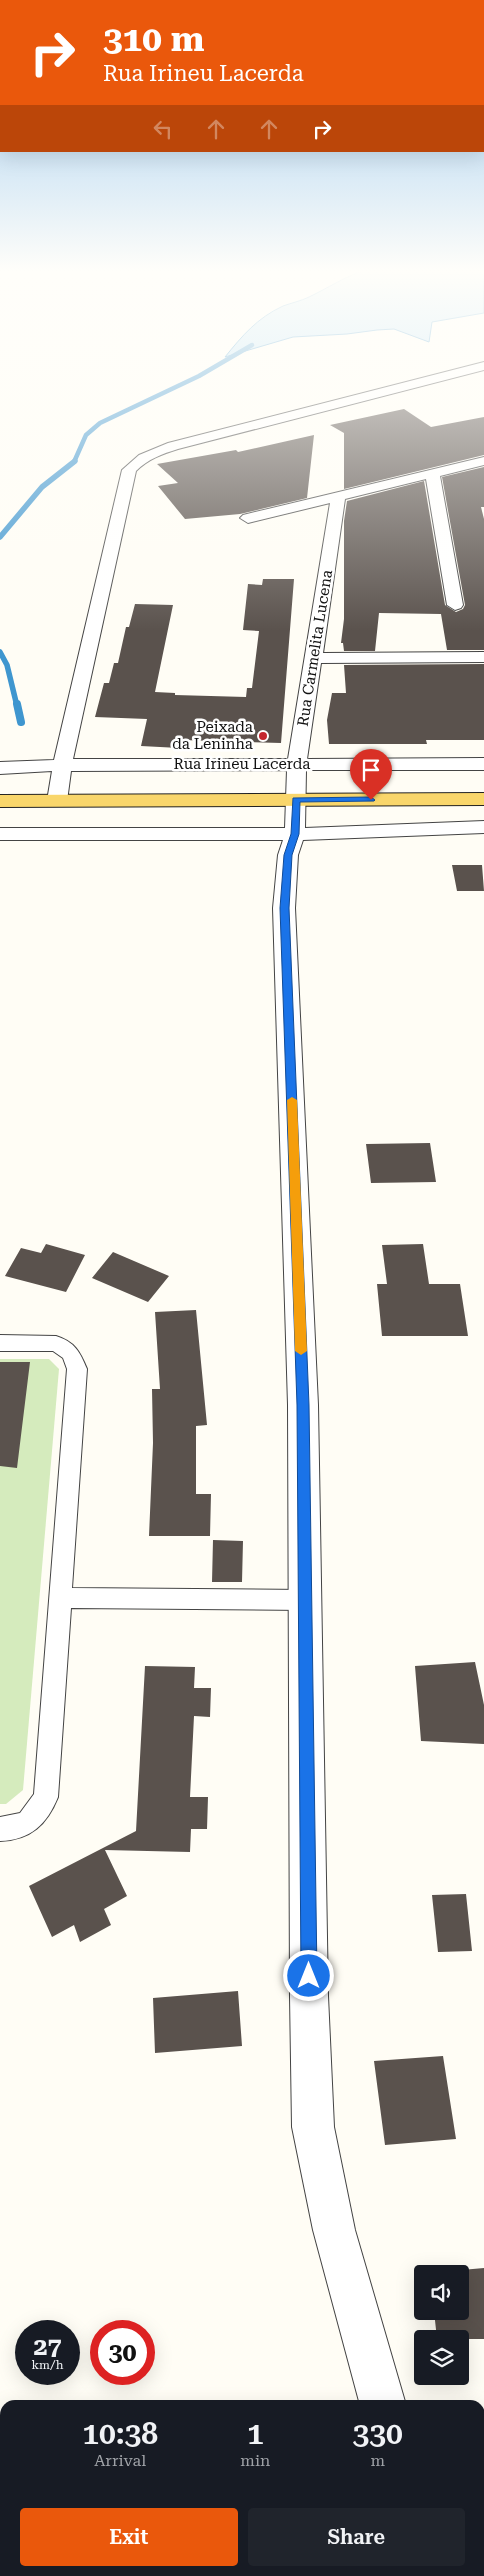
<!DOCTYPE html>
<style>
:root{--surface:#171b24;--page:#20242c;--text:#f1f3f6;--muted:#9ea1a6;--accent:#ea580c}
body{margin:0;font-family:"Roboto Serif",serif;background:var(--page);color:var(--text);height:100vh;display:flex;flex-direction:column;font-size:19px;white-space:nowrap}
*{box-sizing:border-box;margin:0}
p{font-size:16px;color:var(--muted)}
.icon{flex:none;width:28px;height:28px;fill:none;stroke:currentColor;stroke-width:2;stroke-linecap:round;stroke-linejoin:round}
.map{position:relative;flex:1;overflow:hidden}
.drawer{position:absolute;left:0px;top:2400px;width:485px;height:176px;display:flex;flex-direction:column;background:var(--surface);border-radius:15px 15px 0 0;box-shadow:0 5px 20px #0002}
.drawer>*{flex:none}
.top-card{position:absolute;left:0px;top:0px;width:485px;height:152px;box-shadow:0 5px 20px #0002;background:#ea580c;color:#fff;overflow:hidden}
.controls{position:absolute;left:414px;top:2265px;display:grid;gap:10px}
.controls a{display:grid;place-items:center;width:55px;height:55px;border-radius:5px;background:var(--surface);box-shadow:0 5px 20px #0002;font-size:25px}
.speed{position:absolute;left:15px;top:2320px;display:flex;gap:10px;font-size:25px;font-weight:700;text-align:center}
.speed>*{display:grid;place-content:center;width:65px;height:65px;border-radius:50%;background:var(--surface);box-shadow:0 5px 20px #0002;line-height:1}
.speed small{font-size:12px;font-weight:400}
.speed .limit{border:8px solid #d22;background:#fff;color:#111}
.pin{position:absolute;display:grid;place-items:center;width:42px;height:42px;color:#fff;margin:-51px -21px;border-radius:50% 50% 50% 0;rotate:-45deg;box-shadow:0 0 5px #0007}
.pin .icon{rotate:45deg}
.me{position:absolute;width:55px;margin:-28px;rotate:0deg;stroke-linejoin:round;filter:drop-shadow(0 0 4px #0008)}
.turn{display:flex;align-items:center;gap:18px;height:105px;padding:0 20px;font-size:22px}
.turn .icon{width:65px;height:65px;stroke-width:2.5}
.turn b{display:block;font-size:35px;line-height:42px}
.lanes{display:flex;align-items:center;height:48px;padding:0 20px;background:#0003;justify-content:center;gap:25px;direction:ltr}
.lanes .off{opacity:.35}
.eta{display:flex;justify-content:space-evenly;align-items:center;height:85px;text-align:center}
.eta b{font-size:30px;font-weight:600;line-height:35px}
.primary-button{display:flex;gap:10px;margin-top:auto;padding:10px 20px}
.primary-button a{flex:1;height:58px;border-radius:5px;background:var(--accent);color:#fff;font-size:20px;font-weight:600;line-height:58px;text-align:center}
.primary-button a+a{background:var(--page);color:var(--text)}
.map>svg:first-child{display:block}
.green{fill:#d5ebbd}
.water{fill:#b9e0f7;stroke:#3f96cf}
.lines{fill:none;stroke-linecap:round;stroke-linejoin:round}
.stream-far2{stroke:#3f96cf;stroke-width:4.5}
.stream-far1{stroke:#3f96cf;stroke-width:5.5}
.stream{stroke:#3f96cf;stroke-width:8}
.building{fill:#5a524d}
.lane-casing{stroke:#444;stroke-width:2}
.street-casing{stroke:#444;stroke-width:2}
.primary-casing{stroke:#222;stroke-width:2}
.lane{fill:#fff;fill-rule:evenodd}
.street{fill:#fff;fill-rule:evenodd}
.primary{fill:#f9d66b;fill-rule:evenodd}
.route{fill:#1a73e8;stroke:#114b97}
.slow{fill:#f59e0b}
.poi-dot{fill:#c4262e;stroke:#fff;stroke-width:2}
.labels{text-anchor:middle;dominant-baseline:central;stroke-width:5;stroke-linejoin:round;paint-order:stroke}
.far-street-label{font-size:15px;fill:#111;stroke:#fff}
.far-poi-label{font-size:15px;fill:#111;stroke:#fff;text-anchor:end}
</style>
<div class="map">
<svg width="484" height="2576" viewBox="0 0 484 2576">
<rect width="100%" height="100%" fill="#fffdf5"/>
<path class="green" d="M0,1359H49L59,1369L23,1790L6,1804H0Z"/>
<path class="water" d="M365,270H484V313L432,322L429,342L394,329L377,330L347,334L293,337L225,357C242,336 257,318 283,306C291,303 301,301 309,297C328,288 344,277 365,270Z"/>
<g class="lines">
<path class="stream-far2" d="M74,462L86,435L100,423L199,376L252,345"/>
<path class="stream-far1" d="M0,537L42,487L75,461
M0,652L7,665L17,706"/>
<path class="stream" d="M17,704L21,722"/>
</g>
<path class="building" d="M404,409L431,427L484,417V455L344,489V433L330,425Z
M314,435L307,498L240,514L185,519L158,486L178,483L157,464L236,450L238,452Z
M484,467V507H481L484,519V650H447L441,614L379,613L375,651H344L343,643H341L344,619V521L347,501L424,481L445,605L456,612L463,609L465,605L442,477Z
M263,579H294L281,743L181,740L179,748L141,746L147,719L95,717L104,683H109L114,663H118L126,627H129L135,604L173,605L155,692L175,693V695L246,697L247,688H252L259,631L243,630L248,584L262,585Z
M484,664V740H426L427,744H329L327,720L332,693H346L344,665Z
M452,865H482L484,891H457Z
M430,1143L436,1182L371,1183L366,1144Z
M46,1244L85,1255L66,1292L5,1276L21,1248L41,1253Z
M423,1244L429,1284H460L468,1336H382L377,1284H387L382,1245Z
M113,1252L169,1276L148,1302L92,1278Z
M196,1310L207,1425L196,1426V1494H211L210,1536H149L153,1443L152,1389H160L155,1312Z
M0,1362H30L17,1468L0,1466Z
M213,1540L243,1541L242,1582H212Z
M475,1662L484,1705V1744L421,1741L415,1666Z
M145,1666L195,1667L194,1688H211L210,1717L194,1716L190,1797H208L207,1829H191L190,1852L105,1850L127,1896L104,1909L111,1925L80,1942L74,1925L52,1937L29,1886L136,1831Z
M466,1894L472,1951L438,1952L432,1895Z
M238,1991L242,2046L155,2053L153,1998Z
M443,2056L456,2139L385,2145L374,2061Z
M484,2268V2339H437L434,2311H460V2274L428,2273Z"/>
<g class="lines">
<defs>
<path id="lane" d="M0,1335L56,1336C75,1342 80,1352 87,1369L72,1588L305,1590L313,1593L316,1600L313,1607L305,1610L71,1608L58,1797C47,1824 31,1840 0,1841V1817L20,1813L34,1794L67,1369L63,1358L53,1351H0Z"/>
<path id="street" d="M484,362V370L178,449C162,454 148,459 136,471L73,759H288L330,503L248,523L240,518L243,515L484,457V465L440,476L463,605L461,608L455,610L447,605L426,479L345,499L323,653L484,652V662L321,663L307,759L484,758V770H306L305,828L484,821V833L303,840L298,855L295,908L318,1405L328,1996L334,2127L355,2230L406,2405H360L313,2230L292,2127L290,1996L288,1405L273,908L278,855L283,840H0V828H285L287,770L71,771L67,801L64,805H50L47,801L52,771L0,774V762L54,760L122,470L139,455L168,443Z
M404,2571H452L453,2576H405Z"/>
<path id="primary" d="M484,793V805L0,807V795Z"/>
</defs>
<use href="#lane" class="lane-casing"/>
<use href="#street" class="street-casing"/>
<use href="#primary" class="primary-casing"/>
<use href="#lane" class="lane"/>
<use href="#street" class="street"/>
<use href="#primary" class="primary"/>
</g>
<linearGradient id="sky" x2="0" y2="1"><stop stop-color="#95c6ee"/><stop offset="0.43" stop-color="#fffefa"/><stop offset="1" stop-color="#fffefa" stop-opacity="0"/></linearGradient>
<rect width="484" height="631" fill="url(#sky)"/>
<path class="route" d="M371,797L375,800L374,801L300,802L299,834L292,855L289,908L309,1405L317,1976L315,1982L309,1984L303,1982L301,1976L297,1405L280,908L284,855L291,834L293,798Z"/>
<path class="slow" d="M292,1097L297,1100L307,1351L301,1355L295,1351L287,1100Z"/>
<circle class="poi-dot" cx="263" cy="736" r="5"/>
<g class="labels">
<g class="far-street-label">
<text transform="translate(315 648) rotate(-81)">Rua Carmelita Lucena</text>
<text x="242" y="764">Rua Irineu Lacerda</text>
</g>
<g class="far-poi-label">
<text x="253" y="727">Peixada<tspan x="253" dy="17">da Leninha</tspan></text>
</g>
</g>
</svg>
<div class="controls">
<a><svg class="icon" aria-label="sound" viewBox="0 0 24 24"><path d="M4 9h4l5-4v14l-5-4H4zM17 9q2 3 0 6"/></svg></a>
<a><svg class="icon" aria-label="layers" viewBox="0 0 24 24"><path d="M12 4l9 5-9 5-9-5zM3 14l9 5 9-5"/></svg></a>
</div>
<div class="speed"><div>27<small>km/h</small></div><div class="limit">30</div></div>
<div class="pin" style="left:371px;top:800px;background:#d93025"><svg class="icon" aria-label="arrive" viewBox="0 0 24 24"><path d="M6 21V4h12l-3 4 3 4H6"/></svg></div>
<svg class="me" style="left:309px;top:1976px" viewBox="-20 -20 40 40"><circle r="17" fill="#1a73e8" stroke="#fff" stroke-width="3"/><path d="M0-11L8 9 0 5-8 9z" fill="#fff"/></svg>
<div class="top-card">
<div class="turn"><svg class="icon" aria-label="right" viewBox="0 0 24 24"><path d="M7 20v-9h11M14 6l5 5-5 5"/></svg><div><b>310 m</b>Rua Irineu Lacerda</div></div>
<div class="lanes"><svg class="icon off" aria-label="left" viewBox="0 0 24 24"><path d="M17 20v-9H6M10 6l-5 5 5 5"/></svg><svg class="icon off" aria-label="ahead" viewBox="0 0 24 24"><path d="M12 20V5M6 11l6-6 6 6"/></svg><svg class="icon off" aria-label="ahead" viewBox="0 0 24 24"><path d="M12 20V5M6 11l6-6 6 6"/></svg><svg class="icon" aria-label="right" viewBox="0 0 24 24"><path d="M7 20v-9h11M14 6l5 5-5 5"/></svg></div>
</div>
<section class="drawer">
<div class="eta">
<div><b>10:38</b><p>Arrival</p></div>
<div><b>1</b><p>min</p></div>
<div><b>330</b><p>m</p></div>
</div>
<div class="primary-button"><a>Exit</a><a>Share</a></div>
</section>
</div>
